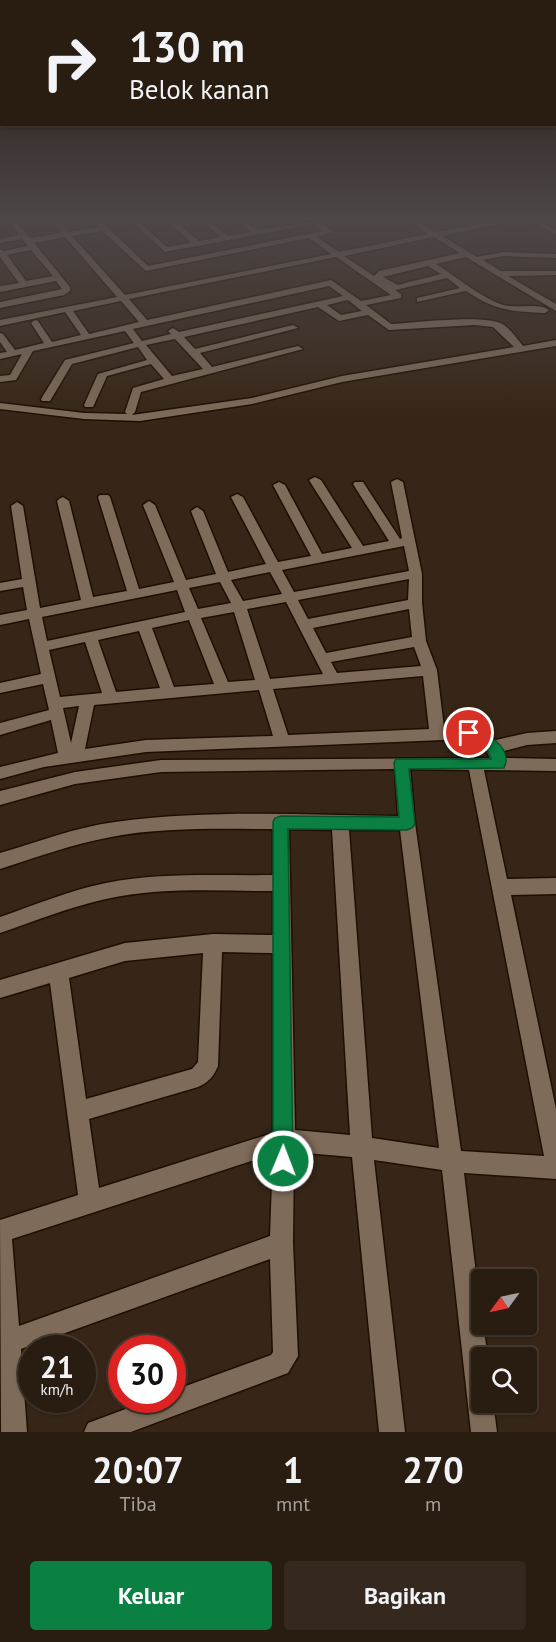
<!DOCTYPE html>
<html lang="id">
<style>
:root{--surface:#291c11;--page:#35291f;--text:#f1f3f6;--muted:#a5a19f;--line:#453a31;--accent:#0b8043}
body{margin:0;font-family:"PT Sans",sans-serif;background:var(--page);color:var(--text);height:100vh;display:flex;flex-direction:column;font-size:22px;white-space:nowrap}
*{box-sizing:border-box;margin:0}
p{font-size:20px;color:var(--muted)}
.icon{flex:none;width:33px;height:33px;fill:none;stroke:currentColor;stroke-width:2;stroke-linecap:round;stroke-linejoin:round}
.map{position:relative;height:1432px;overflow:hidden}
.details{display:flex;flex-direction:column;background:var(--surface);flex:1}
.details>*{flex:none}
.hud{position:absolute;left:0px;top:0px;width:556px;height:126px;box-shadow:0 2px 4px #0004,0 0 0 2px var(--line);background:#291c11;color:var(--text);overflow:hidden}
.needle{width:39px;rotate:237deg}
.fabs{position:absolute;left:471px;top:1269px;display:grid;gap:12px}
.fabs a{display:grid;place-items:center;width:66px;height:66px;border-radius:6px;background:var(--surface);box-shadow:0 2px 4px #0004,0 0 0 2px var(--line);font-size:30px}
.speed{position:absolute;left:18px;top:1335px;display:flex;gap:12px;font-size:30px;font-weight:700;text-align:center}
.speed>*{display:grid;place-content:center;width:78px;height:78px;border-radius:50%;background:var(--surface);box-shadow:0 2px 4px #0004,0 0 0 2px var(--line);line-height:1}
.speed small{font-size:15px;font-weight:400}
.speed .limit{border:9px solid #d22;background:#fff;color:#111}
.pin{position:absolute;display:grid;place-items:center;width:51px;height:51px;color:#fff;margin:-26px;border:3px solid #fff;border-radius:50%;box-shadow:0 2px 6px #0007}
.me{position:absolute;width:66px;margin:-33px;rotate:1deg;stroke-linejoin:round;filter:drop-shadow(0 0 4px #0008)}
.turn{display:flex;align-items:center;gap:21px;height:126px;padding:0 30px;font-size:27px}
.turn .icon{width:78px;height:78px;stroke-width:2.5}
.turn b{display:block;font-size:42px;line-height:51px}
.eta{display:flex;justify-content:space-evenly;align-items:center;height:102px;text-align:center}
.eta b{font-size:36px;font-weight:700;line-height:42px}
.action{display:flex;gap:12px;margin-top:auto;padding:12px 30px}
.action a{flex:1;height:69px;border-radius:6px;background:var(--accent);color:#fff;font-size:24px;font-weight:700;line-height:69px;text-align:center}
.action a+a{background:var(--page);color:var(--text)}
.map>svg:first-child{display:block}
.lines{fill:none;stroke-linecap:round;stroke-linejoin:round}
.minor-casing{stroke:#1e0f02;stroke-width:3}
.minor{fill:#7e6b59;fill-rule:evenodd}
.route{fill:#0b8043;stroke:#07532c;stroke-width:1.5}
</style>
<div class="map">
<svg width="556" height="1432" viewBox="0 0 556 1432">
<rect width="100%" height="100%" fill="#372617"/>
<g class="lines">
<defs>
<path id="minor" d="M9,221H16L30,238L62,233L52,221H59L69,232L99,227L93,221H101L148,266L323,231L314,224L165,252L131,221H138L167,247L191,243L168,221H175L199,241L220,237L202,221H209L228,236L251,232L238,221H245L258,230L318,221L333,232L317,237L339,252L428,234L409,221H416L436,232L495,221H507L504,223L442,236L477,257L503,252L556,254V258L503,256L483,260L501,271H556V275L508,276L556,304V311L466,257L436,264C457,277 480,297 503,305C517,309 538,302 549,310L545,313C511,311 495,311 466,291L417,302V298L460,288L447,278L395,290L401,294V298L366,305L391,324C413,323 488,313 504,325C511,330 517,339 523,346L556,340V346L342,382L252,404L140,421L84,419L0,409V403L84,413L127,414L125,412L133,388L164,379L151,364L107,376L93,407H85L84,405L98,374L147,360L138,347L72,364L50,401H42L41,399L65,360L134,343L125,331L33,351L16,380L0,382V376L10,375L22,354L0,359V353L7,352L0,342V333L3,334L15,350L44,343L31,323L35,320L38,321L52,342L81,335L65,312L0,326V320L117,297L65,237L34,243L70,287V291L64,295L0,308V302L62,289L56,281L0,292V286L19,283L0,257V249L4,251L28,246L22,239L0,243V239L19,235ZM102,231L146,271L309,238L331,254L125,295L72,236ZM434,237L460,253L379,271L374,276L344,256ZM31,250L53,276L26,281L7,255ZM336,257L391,295L361,301L331,280L147,320L129,299ZM428,266L441,274L398,285L383,277ZM329,286L343,296L179,332L173,328L168,331L171,334L142,341L133,329ZM348,300L362,311L341,315L327,305ZM121,301L139,322L89,334L73,311ZM318,307L339,321L368,315L389,330L474,325L493,327L514,347L342,376L252,398L132,415L135,412L141,392L303,349L298,346L212,367L200,353L298,328L293,325L195,349L184,337ZM175,339L203,369L172,376L146,345Z
M532,221H540L556,230V235Z
M315,477L321,480L363,546L389,541L353,484L355,482H363L400,539L402,538L391,482L397,479L403,482L422,574V603L426,641L437,670L444,728L469,727L496,740L527,733L556,731V743L527,745L504,751L506,758L556,759V771L484,770L507,879L556,878V894L511,895L556,1109V1179L464,1173L482,1324H483L488,1358H482V1402H493L497,1432H471L442,1170L374,1160L405,1432H379L352,1157L294,1152L293,1243L298,1356L288,1373L131,1432H84L88,1423L150,1400H172V1391L271,1355L273,1352L270,1259L21,1349L27,1432H1L0,1220L78,1195L50,983L0,998V980L125,943L213,934L273,935V891C217,891 161,887 106,899C70,907 35,921 0,933V917C35,905 70,890 106,883C161,872 217,876 273,875V829C220,829 163,827 111,837C73,844 37,857 0,869V853C38,842 76,827 115,822C208,809 305,815 398,816L395,769L161,772L75,784L0,805V791L75,772L161,760L490,758L484,746L468,739L146,752L44,767L0,779V767L58,753L51,720L0,735V723L49,710L43,684L0,693V683L41,674L29,619L0,625V615L27,610L23,587L0,591V583L22,579L11,506L17,502L23,506L40,608L81,600L57,501L59,499L63,497L69,501L93,597L127,591L98,497L100,495H108L110,497L139,589L174,582L143,505L149,501L155,505L186,580L216,574L191,511L197,507L203,511L228,572L266,564L231,497L237,494L243,497L278,562L311,556L273,485L279,482L285,485L322,554L352,548L309,480ZM404,546L409,571L294,592L282,570ZM270,572L282,594L243,601L231,580ZM409,579L408,600L308,619L298,600ZM220,582L231,603L198,609L189,588ZM177,590L185,612L47,641L42,617ZM286,602L323,674L270,679L247,609ZM409,609L412,637L326,653L313,628ZM234,612L255,680L228,682L201,618ZM189,620L214,684L174,687L152,628ZM139,631L160,688L116,692L98,640ZM85,642L102,693L60,697L49,650ZM414,647L421,666L337,673L331,662ZM423,676L429,729L288,735L273,689ZM259,690L273,736L146,740L85,749L94,705ZM79,706L71,743L63,708ZM410,769L469,770L544,1156L461,1151L415,823ZM289,829L332,830L350,1135L295,1130ZM349,830H400L439,1148L372,1138ZM222,952L273,953V1133L99,1188L89,1119L198,1087C208,1083 214,1076 218,1066ZM203,953L198,1062L192,1069L86,1099L69,978L125,961ZM273,1154L270,1236L19,1326L12,1239Z"/>
</defs>
<use href="#minor" class="minor-casing"/>
<use href="#minor" class="minor"/>
</g>
<linearGradient id="sky" x2="0" y2="1"><stop stop-color="#1e150d"/><stop offset="0.52" stop-color="#4d4747"/><stop offset="1" stop-color="#4d4747" stop-opacity="0"/></linearGradient>
<rect width="556" height="421" fill="url(#sky)"/>
<path class="route" d="M469,727C485,733 514,746 504,768L409,769L415,824L412,828L407,830L288,829L293,1161L290,1168L283,1171L276,1168L273,1161V822L275,818L281,816L399,817L394,763L396,759H491C487,741 470,745 462,733Z"/>
</svg>
<div class="fabs">
<a><svg class="needle" viewBox="-14 -14 28 28"><path d="M0-13l5 13h-10z" fill="#e53935"/><path d="M0 13l5-13h-10z" fill="#a5a19f"/></svg></a>
<a><svg class="icon" aria-label="search" viewBox="0 0 24 24"><circle cx="10" cy="10" r="6"/><path d="M15 15l6 6"/></svg></a>
</div>
<div class="speed"><div>21<small>km/h</small></div><div class="limit">30</div></div>
<div class="pin" style="left:469px;top:733px;background:#d93025"><svg class="icon" aria-label="arrive" viewBox="0 0 24 24"><path d="M6 21V4h12l-3 4 3 4H6"/></svg></div>
<svg class="me" style="left:283px;top:1161px" viewBox="-20 -20 40 40"><circle r="17" fill="#0b8043" stroke="#fff" stroke-width="3"/><path d="M0-11L8 9 0 5-8 9z" fill="#fff"/></svg>
<div class="hud">
<div class="turn"><svg class="icon" aria-label="right" viewBox="0 0 24 24"><path d="M7 20v-9h11M14 6l5 5-5 5"/></svg><div><b>130 m</b>Belok kanan</div></div>
</div>
</div>
<section class="details">
<div class="eta">
<div><b>20:07</b><p>Tiba</p></div>
<div><b>1</b><p>mnt</p></div>
<div><b>270</b><p>m</p></div>
</div>
<div class="action"><a>Keluar</a><a>Bagikan</a></div>
</section>
